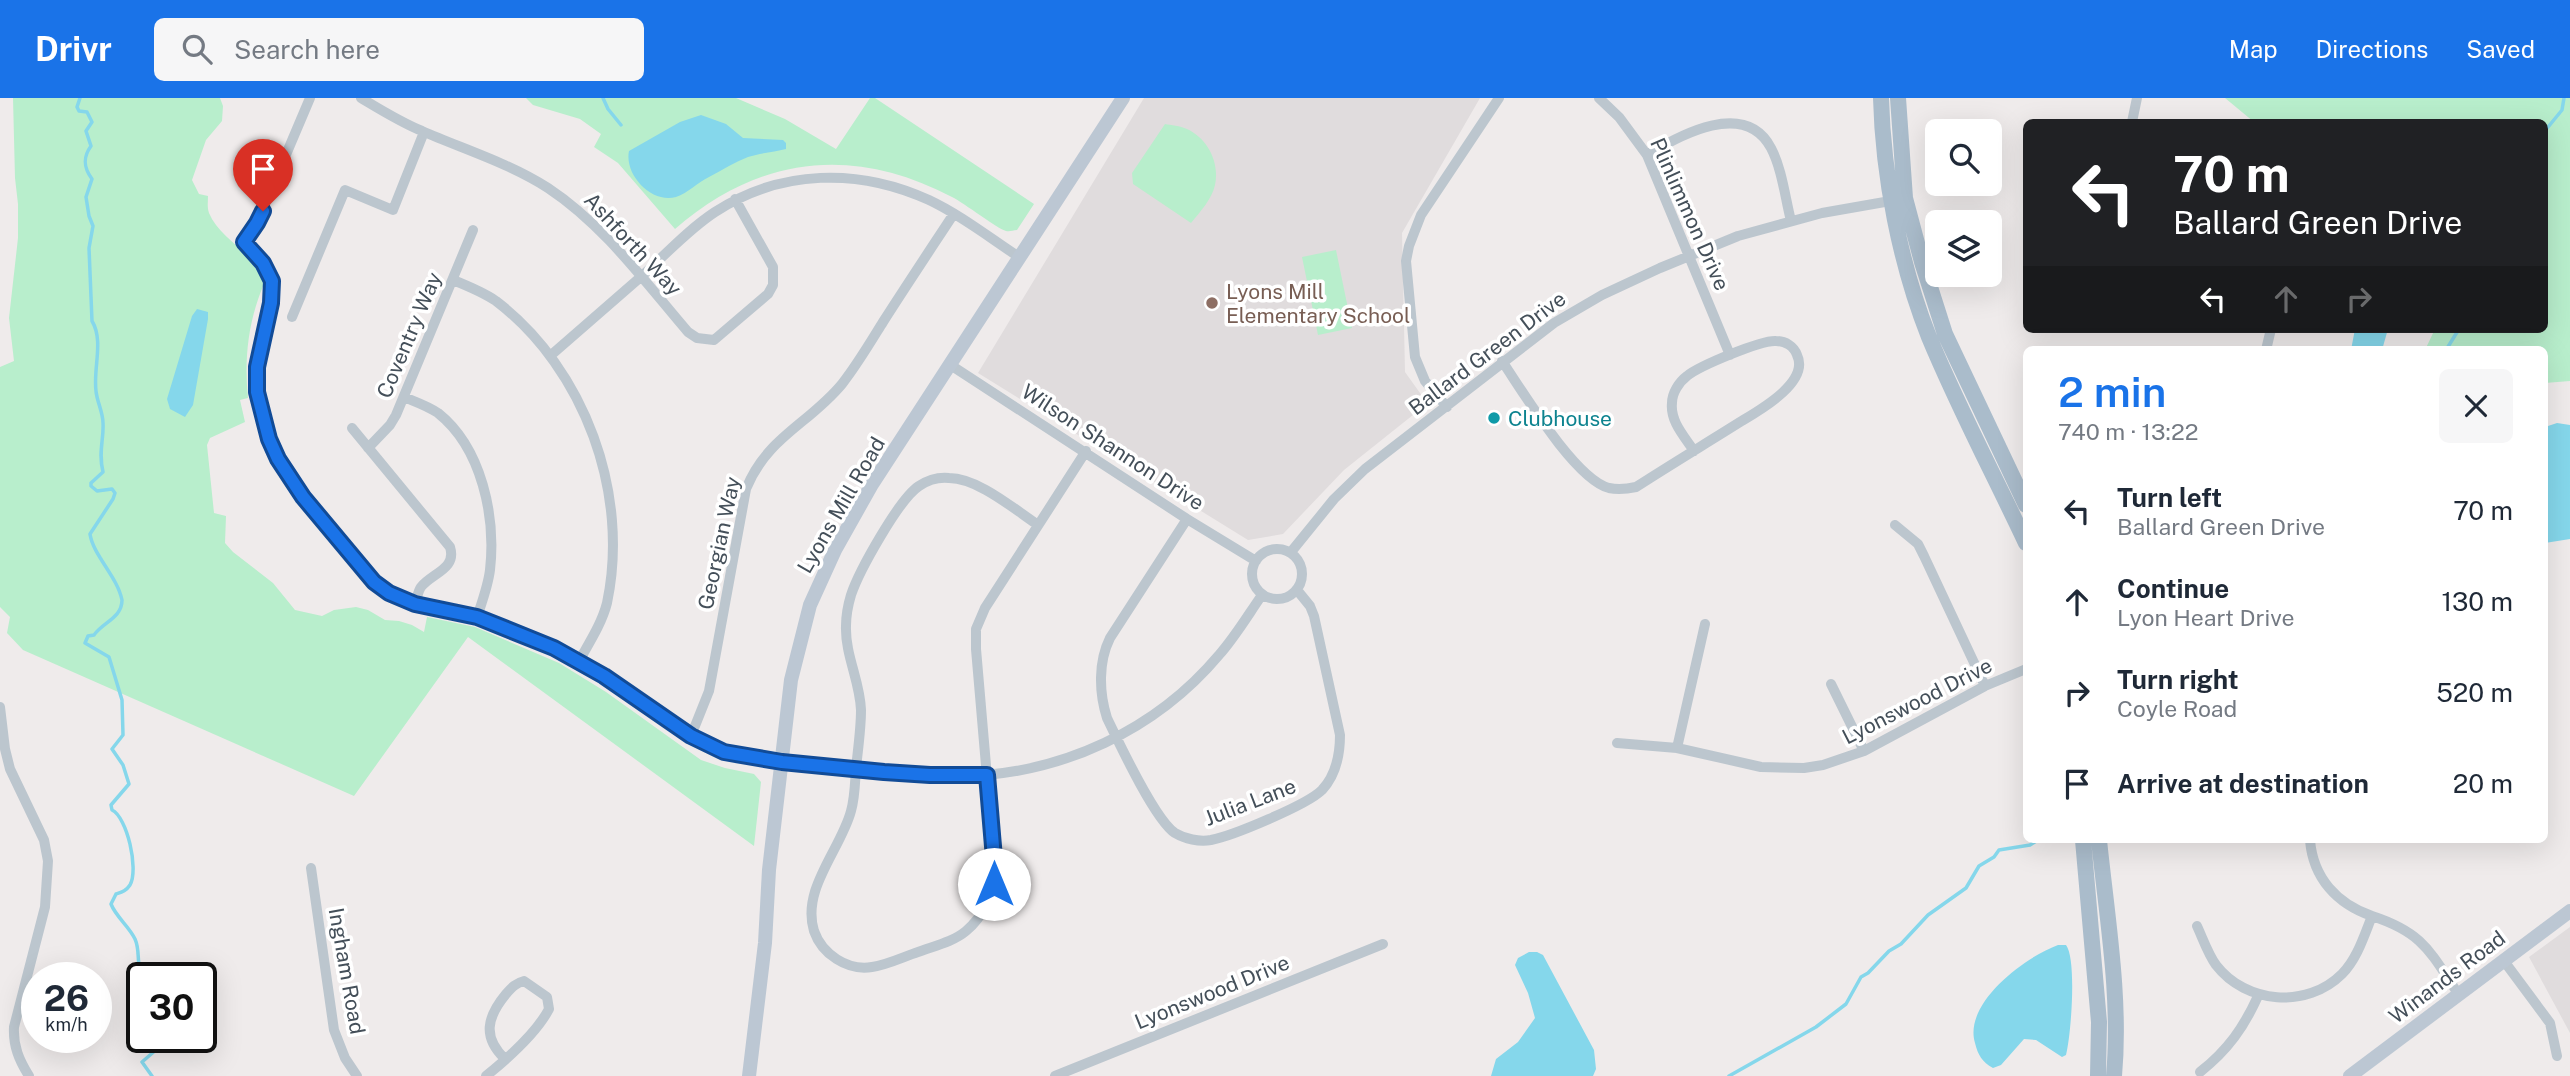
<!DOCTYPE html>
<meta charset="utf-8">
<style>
:root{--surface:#fff;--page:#f6f6f7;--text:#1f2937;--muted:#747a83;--accent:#1a73e8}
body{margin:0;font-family:"Public Sans",sans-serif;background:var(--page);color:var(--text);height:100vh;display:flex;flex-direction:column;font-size:26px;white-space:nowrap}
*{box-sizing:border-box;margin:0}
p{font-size:23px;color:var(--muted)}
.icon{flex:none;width:38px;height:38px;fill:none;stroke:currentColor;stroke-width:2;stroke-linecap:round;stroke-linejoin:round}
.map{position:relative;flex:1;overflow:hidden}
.panel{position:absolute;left:2023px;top:248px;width:525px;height:497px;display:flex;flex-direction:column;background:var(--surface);border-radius:10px;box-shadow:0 7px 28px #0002}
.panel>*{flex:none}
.top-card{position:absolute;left:2023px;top:21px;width:525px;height:214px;border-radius:10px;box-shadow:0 7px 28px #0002;background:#202124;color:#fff;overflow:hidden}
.buttons{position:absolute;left:1925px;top:21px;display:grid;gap:14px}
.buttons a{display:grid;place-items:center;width:77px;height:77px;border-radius:10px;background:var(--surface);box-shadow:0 7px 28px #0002;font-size:35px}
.speed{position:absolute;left:21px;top:864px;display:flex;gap:14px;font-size:35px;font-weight:700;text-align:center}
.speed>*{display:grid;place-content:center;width:91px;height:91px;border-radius:50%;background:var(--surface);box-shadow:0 7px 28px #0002;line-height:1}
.speed small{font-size:18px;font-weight:400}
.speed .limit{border:4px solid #111;border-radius:10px;background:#fff;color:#111}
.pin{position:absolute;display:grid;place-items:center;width:60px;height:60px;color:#fff;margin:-72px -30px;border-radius:50% 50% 50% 0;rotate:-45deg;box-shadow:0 0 7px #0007}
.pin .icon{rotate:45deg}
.me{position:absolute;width:77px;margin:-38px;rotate:0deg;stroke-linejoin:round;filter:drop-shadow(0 0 5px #0008)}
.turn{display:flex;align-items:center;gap:24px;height:147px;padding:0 35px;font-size:32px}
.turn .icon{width:91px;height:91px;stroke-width:2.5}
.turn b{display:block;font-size:49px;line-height:60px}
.lanes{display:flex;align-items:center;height:66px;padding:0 35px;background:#0003;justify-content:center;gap:35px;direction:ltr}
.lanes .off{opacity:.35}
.round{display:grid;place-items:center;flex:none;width:74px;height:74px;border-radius:10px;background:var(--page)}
.summary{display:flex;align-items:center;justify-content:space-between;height:119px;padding:0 35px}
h1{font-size:42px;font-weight:600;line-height:52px;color:var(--accent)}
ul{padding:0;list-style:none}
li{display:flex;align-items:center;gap:21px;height:91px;padding:0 35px}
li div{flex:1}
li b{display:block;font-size:26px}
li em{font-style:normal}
header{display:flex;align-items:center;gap:42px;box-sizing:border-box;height:98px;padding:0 35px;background:var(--accent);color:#fff}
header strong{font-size:33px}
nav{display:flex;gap:38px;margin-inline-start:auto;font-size:24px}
.search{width:490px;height:63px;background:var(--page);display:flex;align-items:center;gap:18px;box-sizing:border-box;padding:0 24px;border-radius:10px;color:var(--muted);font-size:26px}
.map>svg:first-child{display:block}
.education{fill:#e0dcdd}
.green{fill:#b8eecc}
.water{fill:#85d7eb}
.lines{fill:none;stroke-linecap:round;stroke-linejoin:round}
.stream{stroke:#85d7eb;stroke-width:3.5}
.street{stroke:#bcc6ce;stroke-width:10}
.secondary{stroke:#bcc7d3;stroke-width:14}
.primary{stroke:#aabccb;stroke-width:16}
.route-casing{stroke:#114b97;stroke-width:18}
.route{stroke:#1a73e8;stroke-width:12}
.education-dot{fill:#8d6e63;stroke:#fff;stroke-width:2.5}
.culture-dot{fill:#0f9aa8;stroke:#fff;stroke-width:2.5}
.labels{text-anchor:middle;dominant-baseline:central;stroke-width:7;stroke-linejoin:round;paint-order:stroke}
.street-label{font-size:21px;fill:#444f59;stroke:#fff}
.education-label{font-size:21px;fill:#785e54;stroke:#fff;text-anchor:start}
.culture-label{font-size:21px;fill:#0d838f;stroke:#fff;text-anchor:start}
</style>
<header>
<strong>Drivr</strong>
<div class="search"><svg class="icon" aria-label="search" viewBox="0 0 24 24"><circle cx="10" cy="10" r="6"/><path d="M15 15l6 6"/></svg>Search here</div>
<nav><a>Map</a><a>Directions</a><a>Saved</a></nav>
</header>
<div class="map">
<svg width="2570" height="978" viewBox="0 0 2570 978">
<rect width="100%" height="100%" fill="#efebeb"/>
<path class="education" d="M1144,0H1480L1402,135L1405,274L1425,302L1423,309L1344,372L1283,436L1248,442L978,275Z
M2570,829V935L2529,859Z"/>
<path class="green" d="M13,0H220L223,8L222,23L206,42L192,82L199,96L208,98C208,104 207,109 209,115C220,142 257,155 264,186C248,223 244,261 248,300L240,302L245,324L210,340L207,347L214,415L226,418L225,445L233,454L273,485L295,512L322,518L334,512L356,509L368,512L385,522L399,523L412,527L424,534L427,519L475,529L559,565L606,594L701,662L725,670L754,676L761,684L754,748L468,539L354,698L23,552L7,535L10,519L0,509V269L14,263L9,220L18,140V106L15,80Z
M526,0H736L785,21L836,51L870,0H875L1034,106L1017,132C1013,132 1010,134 1006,133C998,131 964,105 952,99C853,47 759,58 675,131L618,65L594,49L601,36L580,21L533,7Z
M2225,0H2570V283L2545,285L2544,252H2425L2435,231H2544V24H2254Z
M1165,26C1171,27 1180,28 1187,31C1207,40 1220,64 1215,87C1212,101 1200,114 1191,125L1133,86L1132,75Z
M1336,152L1352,230L1318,237L1302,159Z"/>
<path class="water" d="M701,17L726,26L743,40L783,42L786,45V51C774,54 760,55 748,59C735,64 722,72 709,79C698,84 688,95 676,99C652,106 624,77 629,53L680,24Z
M197,211L208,214V221L193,307L185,319L170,311L167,301L192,218Z
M2355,231H2388L2382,252H2351Z
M2557,325L2570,327V441L2545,445V329Z
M2058,847H2066C2077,861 2071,938 2066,957L2062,959L2036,942L2024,941L2001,967L1993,970C1982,964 1978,957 1975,945C1963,905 2025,859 2058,847Z
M1529,854H1537L1543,857L1594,952L1596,971L1593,978H1491L1496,961L1518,944L1535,920L1528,895L1515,867L1518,860Z"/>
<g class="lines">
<path class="stream" d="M80,0L77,9L79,13L87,14L92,24L86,33L91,48C83,59 83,69 92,81L86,99L89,118L93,128L89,150L92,223C104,243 93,270 96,293C97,304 103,314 103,325C104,342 98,354 103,374L91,385V388L97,393L112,391L115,395L113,401L90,436C93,457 117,478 122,502C122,520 103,524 94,537L88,538L85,545L109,559L122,602L123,637L112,651L123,667L129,686L111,707L112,712C127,719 139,771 130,787C126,793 122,794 116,796L111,806C116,819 129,828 135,841C141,854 135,868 144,880
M603,0L608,11L621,27
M2544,34L2562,12L2564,0
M2446,252L2459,231
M142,893L138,901L142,904
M145,940L157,951L142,964L152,978
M1729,978L1816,929L1846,906L1861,879L1868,875L1889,853L1901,846L1928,817L1966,790L1979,768L1994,759L1999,752L2030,747L2038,742"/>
<path class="street" d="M310,0L257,125L244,144C254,155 268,167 272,183C276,201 266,223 262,241C254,275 258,308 269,341C288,394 339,442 374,484C409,510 434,506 473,517C501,526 530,539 556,551C594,570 628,595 663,619C682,632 701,646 723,653C763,668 811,666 853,670C890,674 927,679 964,678C1062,676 1156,632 1219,557C1235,539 1248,517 1262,497
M361,0C381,12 400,24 422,33C463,51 509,65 548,90C604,127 645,184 688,234L697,240L714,242L768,196L773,187V169L735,101
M1599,0L1619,19L1647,57L1730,257
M2132,24L2137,0
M1647,57C1680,37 1745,1 1771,50C1782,71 1785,99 1791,123
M453,182C468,188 483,194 496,203C585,271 630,396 607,505C602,525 589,545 579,563
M292,219L345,92L393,112L424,34
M2266,252L2271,231
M550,258C581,231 612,204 643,177C666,156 689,131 715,114C781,71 859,70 929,102C961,117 990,140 1019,159
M1502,263C1523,294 1575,381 1609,390C1618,392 1627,391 1636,389C1670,367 1705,346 1740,324C1760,312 1810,284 1797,257C1794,248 1785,243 1776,243C1761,242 1699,268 1687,278C1679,284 1672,295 1672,305C1670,323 1684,338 1694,353
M949,266L1187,421L1256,463
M404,299C416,304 428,308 438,315C482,350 496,419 490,472C488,488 482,504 477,519
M1447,309L1425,283L1415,259L1406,163L1409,148L1421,117L1499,0
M352,330L450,449C457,471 432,475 421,489C418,493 417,501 415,506
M368,350L390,327L396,317L473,132
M1187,421L1110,540C1098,564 1099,595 1107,620C1119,645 1155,722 1175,735C1185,741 1199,744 1211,742C1232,738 1307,707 1322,692C1336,677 1340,657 1340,637L1314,518L1310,508L1297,492
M1038,427C1014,411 978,380 949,380C939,379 928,382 919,388C899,401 859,473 851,497C848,507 846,517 846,528C845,557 860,583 861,612C861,631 858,651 856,670C855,684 855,699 851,713C841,751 801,791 814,833C822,856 847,873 872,869C887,867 903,859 918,854C934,848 953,844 966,833C985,817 993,795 995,772L976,551V531L985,510L1086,353
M1895,427L1918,446L1924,458L1985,588
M1252 476a25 25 0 1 1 50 0a25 25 0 1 1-50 0Z
M1291,454L1334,401L1365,371L1554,225L1602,197L1660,170L1738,138L1822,115L1896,102
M1831,586L1864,653
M0,609L5,651L10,671L44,742L48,763L45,809L14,929C13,948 19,962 29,978
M691,638L709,593L746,391C767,339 809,326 842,286C857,267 870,245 883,224C906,188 930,152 953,117
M1617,645L1677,650L1761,669L1804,670L1823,667L1864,653L1985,588L2026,571
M1677,650L1705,526
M2310,742C2313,780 2337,806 2372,818
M311,770L334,932L345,960L357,978
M2197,828C2203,841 2208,856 2216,867C2246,906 2307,911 2342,876C2357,861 2364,838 2372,818C2424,835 2430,854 2459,897
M2504,863L2550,925L2557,958
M2200,974C2228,952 2244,929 2258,898
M486,978C507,961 537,934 549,911L547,899L524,883C516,885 512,889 506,896C487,919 482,939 505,961
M1055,978L1383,846"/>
<path class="secondary" d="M749,978L765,845L769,772L791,582L810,507L835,452L871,388L1123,0
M2350,978L2570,813"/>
<path class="primary" d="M1881,0C1883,78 1900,166 1929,239C1958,309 1994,377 2026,445
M1898,0L1905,100L1922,164L1945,236L2026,407
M2083,742L2099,924L2098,978
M2099,742C2107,820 2121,900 2114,978"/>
</g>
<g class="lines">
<defs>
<path id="route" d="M263,113L257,125L244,144L263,165L272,183L271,205L257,269V294L269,341L278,361L303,399L374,484L389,495L415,506L477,519L554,550L604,578L691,638L724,654L782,664L884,674L930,677H987L995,772L994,786"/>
</defs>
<use href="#route" class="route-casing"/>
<use href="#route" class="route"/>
</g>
<circle class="education-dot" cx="1212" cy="205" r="7"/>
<circle class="culture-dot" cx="1494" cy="320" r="7"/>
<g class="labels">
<g class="street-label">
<text transform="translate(1690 116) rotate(66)">Plinlimmon Drive</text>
<text transform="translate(633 146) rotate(47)">Ashforth Way</text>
<text transform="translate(409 237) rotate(-67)">Coventry Way</text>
<text transform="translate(1487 255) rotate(-37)">Ballard Green Drive</text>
<text transform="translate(1113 349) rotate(33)">Wilson Shannon Drive</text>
<text transform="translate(841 407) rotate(-60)">Lyons Mill Road</text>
<text transform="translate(719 445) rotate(-78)">Georgian Way</text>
<text transform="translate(1917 603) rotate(-27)">Lyonswood Drive</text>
<text transform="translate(1250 704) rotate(-21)">Julia Lane</text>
<text transform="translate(347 873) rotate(80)">Ingham Road</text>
<text transform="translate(2447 879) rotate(-37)">Winands Road</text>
<text transform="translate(1212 894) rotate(-22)">Lyonswood Drive</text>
</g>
<g class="education-label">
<text x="1226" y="193">Lyons Mill<tspan x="1226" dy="24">Elementary School</tspan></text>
</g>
<g class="culture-label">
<text x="1508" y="320">Clubhouse</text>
</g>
</g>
</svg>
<div class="buttons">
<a><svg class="icon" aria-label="search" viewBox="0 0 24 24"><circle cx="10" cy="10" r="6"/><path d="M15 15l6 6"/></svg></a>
<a><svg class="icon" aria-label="layers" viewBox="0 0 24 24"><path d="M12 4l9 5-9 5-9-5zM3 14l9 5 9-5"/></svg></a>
</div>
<div class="speed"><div>26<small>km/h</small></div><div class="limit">30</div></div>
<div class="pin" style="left:263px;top:113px;background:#d93025"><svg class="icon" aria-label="arrive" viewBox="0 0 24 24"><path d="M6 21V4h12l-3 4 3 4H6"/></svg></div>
<svg class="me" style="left:994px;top:786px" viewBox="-20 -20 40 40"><circle r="19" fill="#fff"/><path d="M0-13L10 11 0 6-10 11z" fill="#1a73e8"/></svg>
<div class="top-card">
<div class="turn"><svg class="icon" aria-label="left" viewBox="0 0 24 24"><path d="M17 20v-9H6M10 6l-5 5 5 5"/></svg><div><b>70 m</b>Ballard Green Drive</div></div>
<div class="lanes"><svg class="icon" aria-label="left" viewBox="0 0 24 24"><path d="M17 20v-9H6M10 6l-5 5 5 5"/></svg><svg class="icon off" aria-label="ahead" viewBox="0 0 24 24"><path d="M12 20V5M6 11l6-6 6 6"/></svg><svg class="icon off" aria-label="right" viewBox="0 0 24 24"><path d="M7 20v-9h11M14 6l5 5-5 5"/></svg></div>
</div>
<section class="panel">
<div class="summary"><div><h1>2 min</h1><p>740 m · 13:22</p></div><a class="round"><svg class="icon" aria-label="close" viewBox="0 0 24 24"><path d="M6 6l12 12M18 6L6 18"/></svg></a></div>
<ul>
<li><svg class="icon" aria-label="left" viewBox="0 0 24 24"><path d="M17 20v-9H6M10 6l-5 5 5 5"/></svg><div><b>Turn left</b><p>Ballard Green Drive</p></div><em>70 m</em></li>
<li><svg class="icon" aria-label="ahead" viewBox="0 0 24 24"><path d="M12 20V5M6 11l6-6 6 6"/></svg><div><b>Continue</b><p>Lyon Heart Drive</p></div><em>130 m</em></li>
<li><svg class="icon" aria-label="right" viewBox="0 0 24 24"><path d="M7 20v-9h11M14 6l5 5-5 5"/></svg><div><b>Turn right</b><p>Coyle Road</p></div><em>520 m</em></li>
<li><svg class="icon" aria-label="arrive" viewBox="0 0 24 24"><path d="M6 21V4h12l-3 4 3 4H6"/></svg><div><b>Arrive at destination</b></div><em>20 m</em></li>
</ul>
</section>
</div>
